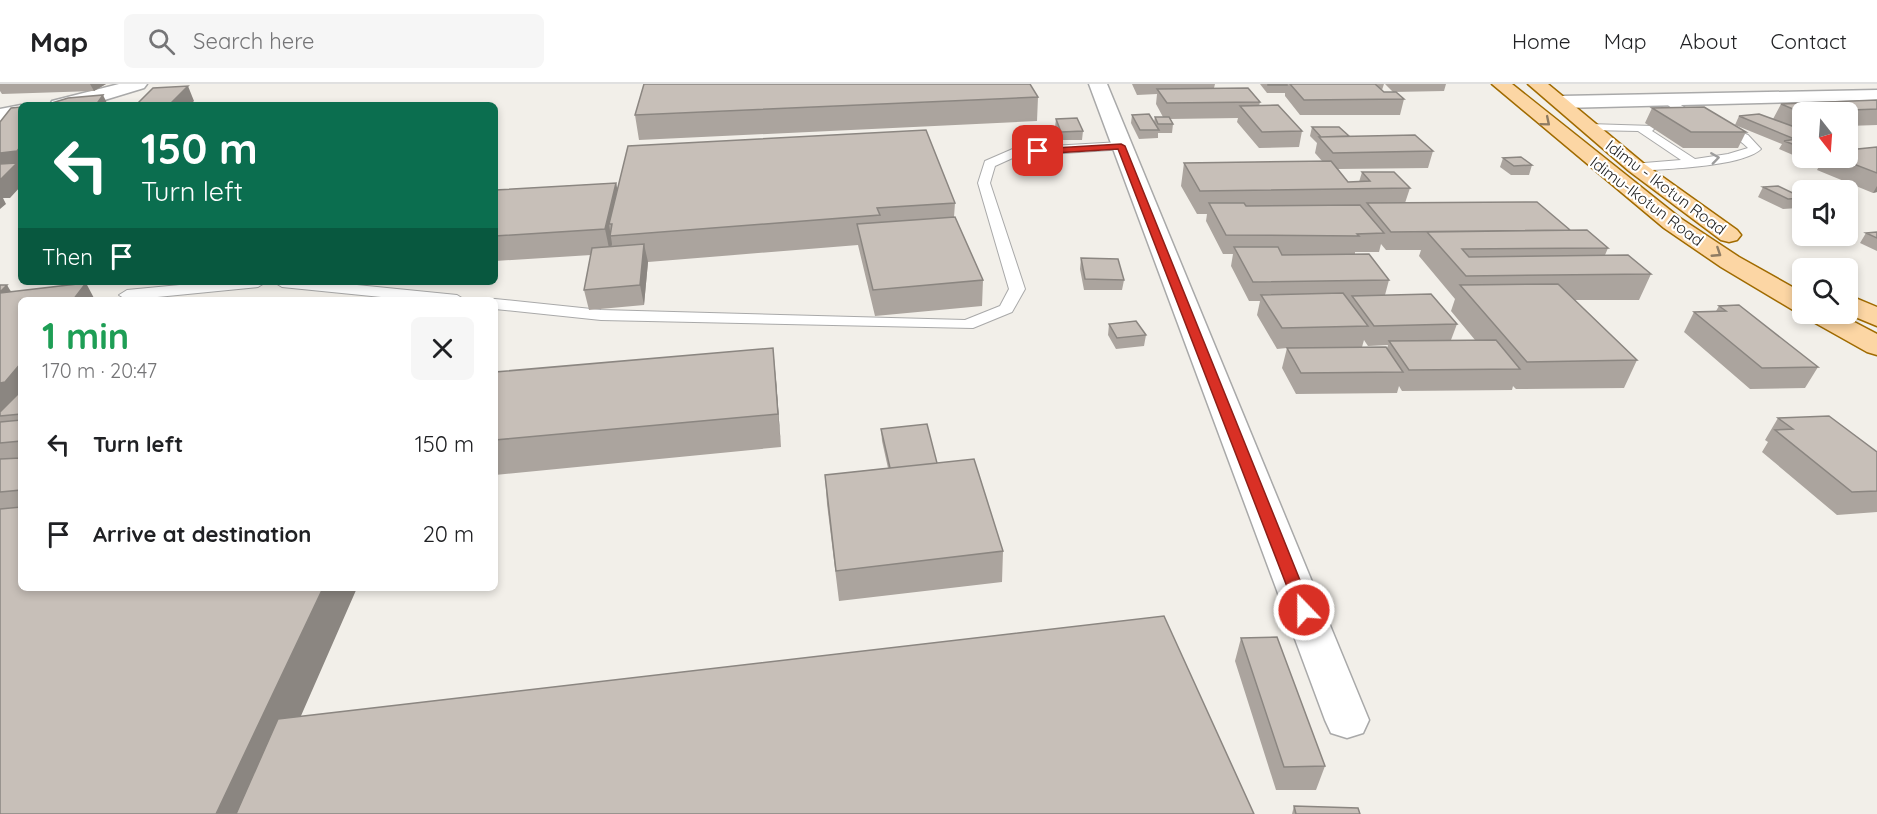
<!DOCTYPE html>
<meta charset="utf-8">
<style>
:root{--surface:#fff;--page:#f6f6f6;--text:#202124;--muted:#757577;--line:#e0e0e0}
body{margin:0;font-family:Quicksand,sans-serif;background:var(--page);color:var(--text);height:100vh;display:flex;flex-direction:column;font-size:22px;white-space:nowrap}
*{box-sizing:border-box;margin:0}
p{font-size:20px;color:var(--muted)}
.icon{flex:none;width:33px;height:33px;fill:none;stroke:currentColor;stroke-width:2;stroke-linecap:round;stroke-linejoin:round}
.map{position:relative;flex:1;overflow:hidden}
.panel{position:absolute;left:18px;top:213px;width:480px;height:294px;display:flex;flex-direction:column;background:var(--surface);border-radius:9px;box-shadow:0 3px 9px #0003}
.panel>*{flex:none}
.banner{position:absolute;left:18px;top:18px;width:480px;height:183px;border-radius:9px;box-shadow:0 3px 9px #0003;background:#0b6e4f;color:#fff;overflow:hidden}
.needle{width:39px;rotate:163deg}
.buttons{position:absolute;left:1792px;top:18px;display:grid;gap:12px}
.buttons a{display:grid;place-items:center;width:66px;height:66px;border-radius:9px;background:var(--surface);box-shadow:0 3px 9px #0003;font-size:30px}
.pin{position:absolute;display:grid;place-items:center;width:51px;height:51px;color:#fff;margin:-26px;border-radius:12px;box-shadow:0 3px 9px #0006}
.me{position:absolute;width:66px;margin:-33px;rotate:338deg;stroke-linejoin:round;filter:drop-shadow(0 0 4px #0008)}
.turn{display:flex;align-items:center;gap:21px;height:126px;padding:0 24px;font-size:27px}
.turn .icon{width:78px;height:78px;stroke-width:2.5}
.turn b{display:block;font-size:42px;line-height:51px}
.then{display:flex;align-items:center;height:57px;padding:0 24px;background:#0003;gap:12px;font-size:22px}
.round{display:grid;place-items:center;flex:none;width:63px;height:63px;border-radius:9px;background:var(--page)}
.head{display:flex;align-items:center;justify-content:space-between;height:102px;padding:0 24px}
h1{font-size:36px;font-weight:800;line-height:45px;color:#1e9e55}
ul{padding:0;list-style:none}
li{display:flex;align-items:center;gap:18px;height:90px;padding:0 24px}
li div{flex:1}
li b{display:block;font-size:22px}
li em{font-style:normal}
header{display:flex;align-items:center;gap:36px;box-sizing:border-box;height:84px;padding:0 30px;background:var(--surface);border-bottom:2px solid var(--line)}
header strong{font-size:28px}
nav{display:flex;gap:33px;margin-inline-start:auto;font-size:21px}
.search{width:420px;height:54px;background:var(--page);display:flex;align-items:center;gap:15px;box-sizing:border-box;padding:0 21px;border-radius:9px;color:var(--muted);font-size:22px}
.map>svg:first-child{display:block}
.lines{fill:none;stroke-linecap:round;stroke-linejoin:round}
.service-casing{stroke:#a9a9a9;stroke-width:2}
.minor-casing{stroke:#a9a9a9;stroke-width:3}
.tertiary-casing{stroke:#a9a9a9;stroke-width:3}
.primary-casing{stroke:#a06b00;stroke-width:3}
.service{fill:#fff;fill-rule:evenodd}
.minor{fill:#fff;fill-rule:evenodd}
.tertiary{fill:#fff;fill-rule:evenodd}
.primary{fill:#fcd6a4;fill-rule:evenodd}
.wall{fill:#aba49e;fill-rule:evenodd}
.shaded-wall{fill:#8b8681}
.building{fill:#c7bfb8;stroke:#8b8681;stroke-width:1.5}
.oneway{stroke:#8f7c63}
.oneway2{stroke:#9c9c9c}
.route{fill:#d93025;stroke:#8d1f18;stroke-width:1.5}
.labels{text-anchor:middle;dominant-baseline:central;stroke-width:4.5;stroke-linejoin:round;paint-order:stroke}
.far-street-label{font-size:16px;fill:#222;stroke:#fff}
</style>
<header>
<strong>Map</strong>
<div class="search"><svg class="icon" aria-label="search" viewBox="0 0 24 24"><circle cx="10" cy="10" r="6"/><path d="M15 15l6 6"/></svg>Search here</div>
<nav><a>Home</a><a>Map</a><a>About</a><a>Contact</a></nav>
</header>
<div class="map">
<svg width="1877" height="730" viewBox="0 0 1877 730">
<rect width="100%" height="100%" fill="#f2efe9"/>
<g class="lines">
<defs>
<path id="service" d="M1668,13L1692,28L1748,51L1761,65C1742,83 1664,85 1636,87L1630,83L1632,80L1681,76L1638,47L1589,46L1583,43L1589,40L1653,42L1655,44L1652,47L1695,75L1728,70L1748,64C1725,40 1685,42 1663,16Z
M1121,58L1125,59V65L1017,72L995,82L990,99L1025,205L1012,228L973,244L601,236L495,225V216H492L495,215L601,226L965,236L1000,222L1009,205L978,99L985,77L1015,64Z
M211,198H266L258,203L127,216L119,211L127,206Z
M274,198H327L457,211L465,216H411L282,203Z"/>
<path id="minor" d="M119,0H147L144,4L88,21H50L52,17Z
M1089,0H1107L1369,636L1363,649L1347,654L1331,649L1325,636Z
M21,21V33L0,37V25Z"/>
<path id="tertiary" d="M1877,6V16L1562,24L1555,22L1553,18L1555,14L1562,12Z"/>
<path id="primary" d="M1492,0H1512L1680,134L1739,173L1803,209V228L1793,226L1721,183L1664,144Z
M1528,0H1548L1643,79L1737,146L1741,151L1737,156L1729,158L1721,156L1629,87Z
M1848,211L1877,223V242L1848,230Z
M1806,230H1839L1877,250V271L1867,268L1810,236Z"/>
</defs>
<use href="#service" class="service-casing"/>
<use href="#minor" class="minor-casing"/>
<use href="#tertiary" class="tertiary-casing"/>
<use href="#primary" class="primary-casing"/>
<use href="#service" class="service"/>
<use href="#minor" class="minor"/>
<use href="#tertiary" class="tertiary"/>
<use href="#primary" class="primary"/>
</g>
<path class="wall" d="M0,0H106L94,7L2,10L0,7Z
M1132,0H1215L1214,4L1260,18L1259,22L1302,47L1299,63L1259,64L1237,38L1238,34L1170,35L1173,40L1172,49H1158V54L1139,55L1131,39L1132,31L1154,38L1155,33H1163L1156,20L1157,10L1137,11Z
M1260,0H1384L1382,6L1384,8L1404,15L1400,31H1300L1285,12V9H1267Z
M1385,0H1446L1444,7L1393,8Z
M1038,13L1037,37L639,56L635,31Z
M1877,16V41L1848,42V28H1803V44H1797L1803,46V71H1793L1779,65L1782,60L1735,41L1739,32L1773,35L1781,20Z
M1652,24L1746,48L1738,64H1683L1645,39Z
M1056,35L1083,47L1082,56H1060L1055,43Z
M1312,43L1349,52L1433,67L1428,84L1338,85L1348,98H1359L1362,88L1410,104L1405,119L1570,146L1608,164L1605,171L1651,190L1639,216H1575L1637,276L1624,304L1516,305L1513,302L1512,306L1402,307L1399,302L1397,309L1296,310L1282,284L1287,264L1277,265L1257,231L1260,217H1249L1231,182L1233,170H1223L1206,137L1207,130H1197L1181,102L1184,79L1322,77L1315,69L1317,59L1310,52ZM1381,160L1386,166H1421L1419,172L1455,215L1451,227L1475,256H1451L1457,240L1385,211L1389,196L1355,170V168H1379ZM1364,256L1368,262L1388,261L1387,264L1329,263H1362Z
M1877,63V108L1873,109L1817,86L1824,74H1848Z
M1503,74L1532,81L1529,91H1511L1500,83Z
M616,99L617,105L955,119L954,133L983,196L982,222L875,232L858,161L648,178L644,221L589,226L584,206L591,171L495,177V106Z
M1763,103L1803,114L1798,124L1783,125L1758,113Z
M1877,148V167L1860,159L1866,149Z
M1081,174L1124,196L1122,206H1084L1080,185Z
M0,201L11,207L21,216V504L300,632L0,730Z
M1719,222L1818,283L1805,304L1750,305L1684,248L1694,228L1716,227Z
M1109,240L1146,251L1144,262L1116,265L1108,251Z
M495,288L776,296L781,363L495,391Z
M1778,334L1877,368V428L1837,431L1762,368L1768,358L1765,356Z
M881,345L937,379L1003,467L1002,498L839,517L827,420L825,391L888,384L882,357Z
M1241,554L1325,682L1316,706H1276L1235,577Z
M1294,722L1296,730H1292Z"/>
<path class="shaded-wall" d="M90,0H106L94,7Z
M188,2L194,17L190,21H169Z
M103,11L108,21H96Z
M21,62V102L10,114H3L6,120L0,125V69Z
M616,99L621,122L612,140H609L612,160L610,169L605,145Z
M1877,102V108L1873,109Z
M644,160L648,178L644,221L640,201Z
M86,199L95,216H73Z
M7,201L13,211L0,225V208Z
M773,264L776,296L781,363L778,330Z
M21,279V327L0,329V299Z
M323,504H357L258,730H216Z"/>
<path class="building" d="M644,0H1030L1038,13L635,31Z
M1268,0H1287V1H1268Z
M1290,0H1375L1384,8H1396L1404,15L1304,16Z
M188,2L169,21H136L153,4Z
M1248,4L1260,18L1167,19L1157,5Z
M103,11L96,21H50L52,19L68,14Z
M1877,16V25L1800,28L1781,20Z
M1278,21L1302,47L1262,48L1240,22Z
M21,23V62L17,67L0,69V38L11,24Z
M1704,23L1746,48H1691L1652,24Z
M1149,30L1159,46H1140L1132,31Z
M1759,30L1803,46V53L1792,54L1739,32Z
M1155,33H1169L1173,40H1158Z
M1077,34L1083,47L1061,48L1056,35Z
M1312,43H1339L1349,52L1321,53Z
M926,46L955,119L877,124L880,131L610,152L612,140H609L628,62Z
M1415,51L1433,67L1333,69L1319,53Z
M1803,54V62H1798L1784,57Z
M1877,63V89L1838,74H1848V66Z
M1521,73L1532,81L1514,82L1503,74Z
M1331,77L1348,98L1370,97L1362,88H1394L1410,104L1200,107L1184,79Z
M17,79L0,96V80Z
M616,99L605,145L495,152V106Z
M1778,102L1803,114L1788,115L1763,103Z
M1537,118L1570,146L1391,148L1367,119Z
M1209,119H1244L1246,122L1360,121L1384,149L1357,150L1359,152L1226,151Z
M955,133L983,196L873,206L857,140Z
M1587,146L1608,164L1462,165L1469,173L1628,171L1651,190L1466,192L1427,148Z
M1877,148V154L1866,149Z
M644,160L640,201L584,206L592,164Z
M1234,163H1278L1282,171L1369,170L1389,196L1253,198Z
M1081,174L1118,175L1124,196L1085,195Z
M86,199L73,216H21V279L5,298L0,299V209Z
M1558,200L1637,276L1527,278L1460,201Z
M0,201H7L0,208Z
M1343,209L1368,242L1282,244L1261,211Z
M1431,210L1457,240L1374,242L1352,212Z
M1739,221L1818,283L1762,284L1694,228L1726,227L1719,222Z
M1136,237L1146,251L1117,254L1109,240Z
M1496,256L1520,285L1409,286L1389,257Z
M1386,263L1403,288L1301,289L1287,264Z
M773,264L778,330L495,356V288Z
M21,307V330L0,332V328Z
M1829,332L1877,368V407L1852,408L1775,346L1793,345L1778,334Z
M21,336V357L0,359V338Z
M927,340L937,379L890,384L881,345Z
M21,374V406L0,408V375Z
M974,375L1003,467L836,487L825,391Z
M21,423V504H323L216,730H0V425Z
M1164,532L1254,730H236L278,635Z
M1277,553L1325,682L1284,683L1241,554Z
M1294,722L1358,724L1360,730H1296Z"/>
<defs><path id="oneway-chevron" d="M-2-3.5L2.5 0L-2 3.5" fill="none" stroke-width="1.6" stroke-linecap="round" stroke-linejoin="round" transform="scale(1.5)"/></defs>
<g class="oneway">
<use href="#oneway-chevron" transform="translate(1546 38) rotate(40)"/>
<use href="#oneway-chevron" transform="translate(1717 169) rotate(33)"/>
</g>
<use class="oneway2" href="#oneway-chevron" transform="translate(1715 74) rotate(-8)"/>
<path class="route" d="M1121,60L1125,62L1312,526L1310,530H1298L1296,526L1118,65L1038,70L1034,67L1038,65Z"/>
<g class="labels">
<g class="far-street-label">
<text transform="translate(1666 103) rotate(37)">Idimu - Ikotun Road</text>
<text transform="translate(1647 117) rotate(37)">Idimu-Ikotun Road</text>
</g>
</g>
</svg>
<div class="buttons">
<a><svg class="needle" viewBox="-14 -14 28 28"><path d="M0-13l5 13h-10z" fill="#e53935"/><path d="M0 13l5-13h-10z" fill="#757577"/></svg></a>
<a><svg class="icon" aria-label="sound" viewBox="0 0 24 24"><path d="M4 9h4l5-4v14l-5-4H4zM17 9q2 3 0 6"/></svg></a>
<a><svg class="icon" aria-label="search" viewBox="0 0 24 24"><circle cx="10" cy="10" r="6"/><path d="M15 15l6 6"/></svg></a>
</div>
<div class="pin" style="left:1038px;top:67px;background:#d93025"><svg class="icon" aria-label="arrive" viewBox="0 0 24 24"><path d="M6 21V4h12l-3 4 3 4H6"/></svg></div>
<svg class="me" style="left:1304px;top:526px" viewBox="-20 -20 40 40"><circle r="17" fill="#d93025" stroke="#fff" stroke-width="3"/><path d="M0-11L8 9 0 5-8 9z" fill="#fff"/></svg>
<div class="banner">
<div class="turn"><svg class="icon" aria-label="left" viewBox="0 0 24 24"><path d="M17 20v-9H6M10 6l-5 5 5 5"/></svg><div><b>150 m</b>Turn left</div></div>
<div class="then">Then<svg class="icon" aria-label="arrive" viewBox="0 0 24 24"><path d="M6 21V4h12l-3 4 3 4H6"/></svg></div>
</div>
<section class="panel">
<div class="head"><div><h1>1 min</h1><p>170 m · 20:47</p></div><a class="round"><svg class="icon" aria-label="close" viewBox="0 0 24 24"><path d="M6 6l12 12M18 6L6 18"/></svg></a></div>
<ul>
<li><svg class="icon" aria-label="left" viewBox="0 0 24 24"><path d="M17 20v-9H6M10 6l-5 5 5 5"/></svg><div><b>Turn left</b></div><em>150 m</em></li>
<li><svg class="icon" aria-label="arrive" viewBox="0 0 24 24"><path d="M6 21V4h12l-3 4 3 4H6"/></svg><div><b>Arrive at destination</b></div><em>20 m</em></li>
</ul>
</section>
</div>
